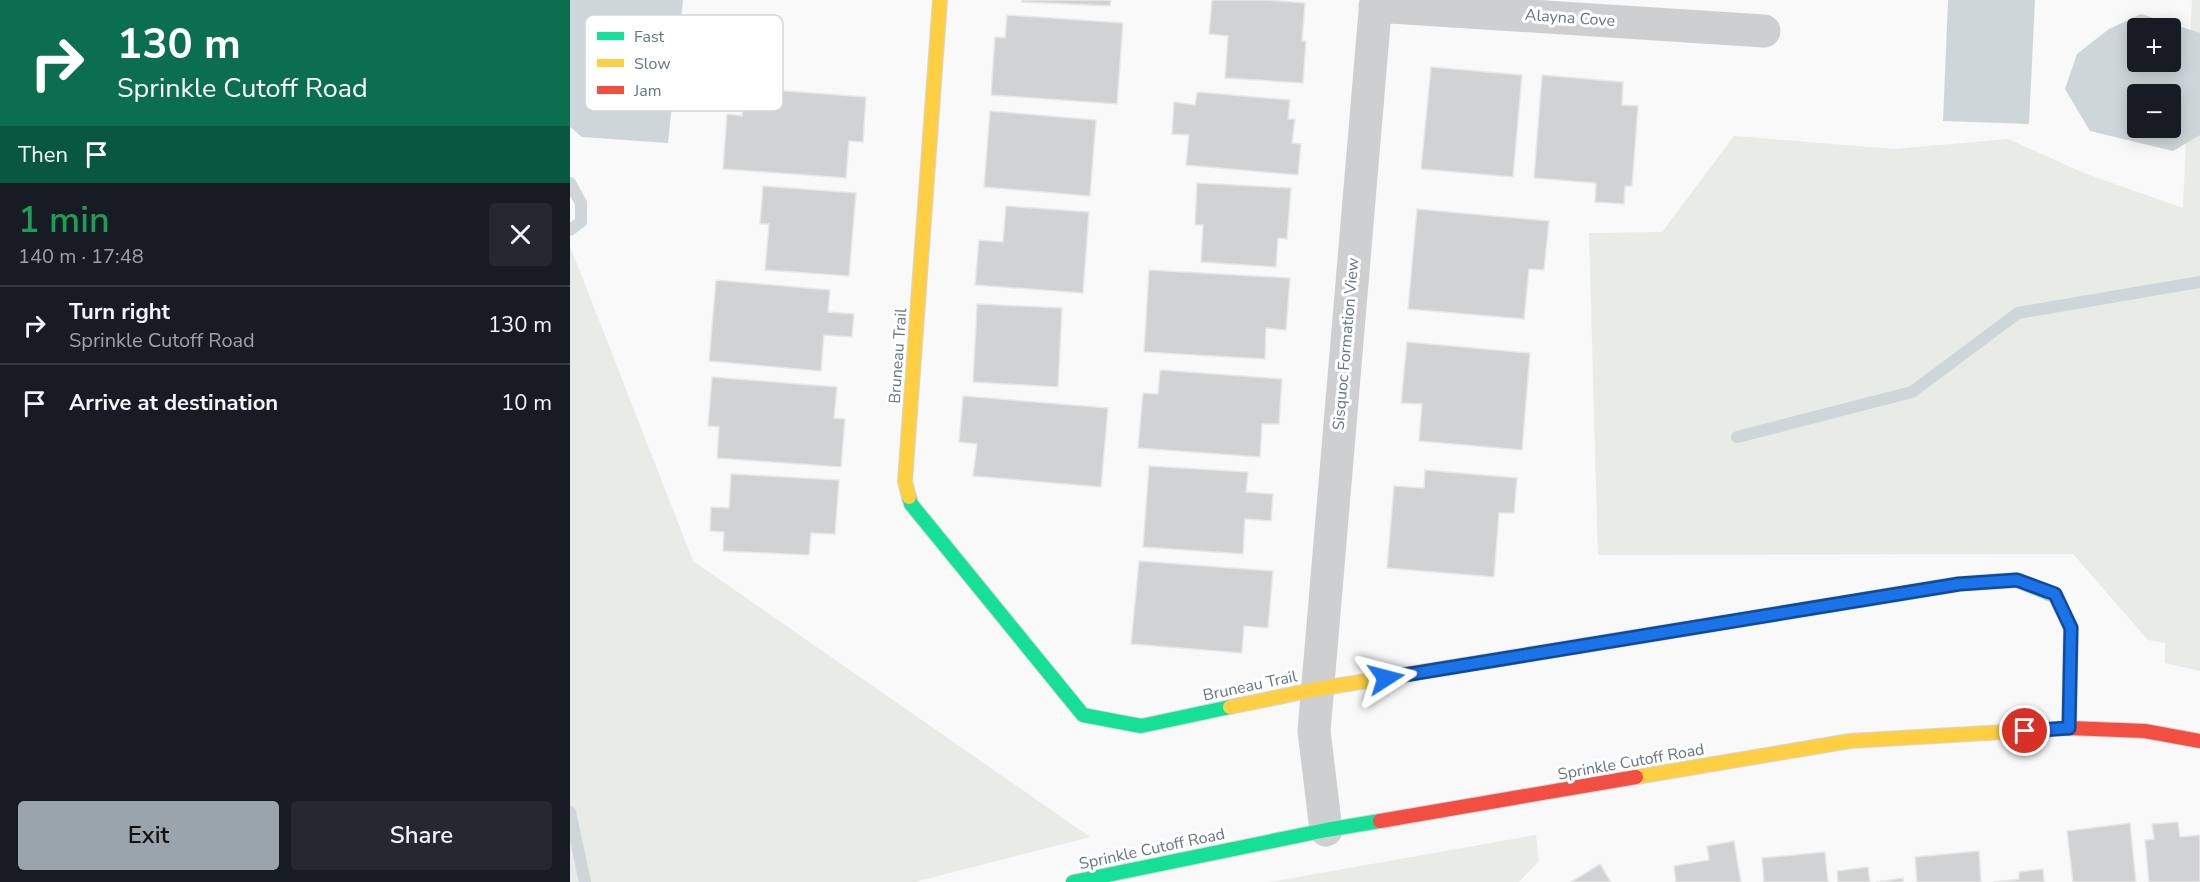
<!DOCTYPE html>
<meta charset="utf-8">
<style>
:root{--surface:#171b24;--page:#242831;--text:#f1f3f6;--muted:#9ea1a6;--line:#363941;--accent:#99a4ac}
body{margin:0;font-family:"Nunito Sans",sans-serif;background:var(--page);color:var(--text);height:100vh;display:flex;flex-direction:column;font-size:22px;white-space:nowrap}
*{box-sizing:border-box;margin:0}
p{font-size:20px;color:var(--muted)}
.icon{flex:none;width:33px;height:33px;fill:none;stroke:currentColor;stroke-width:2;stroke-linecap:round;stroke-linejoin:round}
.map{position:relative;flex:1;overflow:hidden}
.drawer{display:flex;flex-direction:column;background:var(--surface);width:570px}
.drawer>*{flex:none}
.top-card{background:#0b6e4f;color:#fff;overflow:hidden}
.controls{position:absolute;left:1557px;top:18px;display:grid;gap:12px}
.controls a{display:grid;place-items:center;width:54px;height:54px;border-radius:6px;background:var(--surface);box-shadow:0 3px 15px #0003;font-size:30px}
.pin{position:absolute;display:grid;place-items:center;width:51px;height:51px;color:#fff;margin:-26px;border:3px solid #fff;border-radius:50%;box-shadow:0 2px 6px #0007}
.me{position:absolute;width:66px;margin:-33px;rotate:81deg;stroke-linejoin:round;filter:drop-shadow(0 0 4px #0008)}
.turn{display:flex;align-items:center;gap:21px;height:126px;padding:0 18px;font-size:27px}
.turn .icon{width:78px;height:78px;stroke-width:2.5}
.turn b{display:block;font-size:42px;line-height:51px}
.then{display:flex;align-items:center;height:57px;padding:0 18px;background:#0003;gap:12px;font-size:22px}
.round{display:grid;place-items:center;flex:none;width:63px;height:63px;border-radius:6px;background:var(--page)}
.headline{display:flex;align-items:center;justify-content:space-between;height:102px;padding:0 18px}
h1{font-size:36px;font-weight:600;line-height:45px;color:#1e9e55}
.button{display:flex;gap:12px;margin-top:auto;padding:12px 18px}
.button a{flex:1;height:69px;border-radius:6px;background:var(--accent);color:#111;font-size:24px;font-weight:600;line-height:69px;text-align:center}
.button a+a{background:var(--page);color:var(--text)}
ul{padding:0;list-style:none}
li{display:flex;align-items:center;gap:18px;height:78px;padding:0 18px;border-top:2px solid var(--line)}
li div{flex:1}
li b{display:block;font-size:22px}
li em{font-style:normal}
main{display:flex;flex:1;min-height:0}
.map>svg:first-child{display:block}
.green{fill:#e8ebe6}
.water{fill:#ced6d9;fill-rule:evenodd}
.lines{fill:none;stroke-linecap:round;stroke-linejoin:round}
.stream{stroke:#ced6d9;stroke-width:12}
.building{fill:#d0d2d3;stroke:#e8e8e8;stroke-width:1.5}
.fast-casing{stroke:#d5d6d7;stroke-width:16}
.slow-casing{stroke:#d5d6d7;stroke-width:16}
.jam-casing{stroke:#d5d6d7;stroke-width:16}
.street{stroke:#cecfd0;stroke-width:33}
.fast{stroke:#16e098;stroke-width:14}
.slow{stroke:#ffcf43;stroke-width:14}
.jam{stroke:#f24e42;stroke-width:14}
.route-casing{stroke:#114b97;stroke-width:15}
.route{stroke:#1a73e8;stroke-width:10}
.labels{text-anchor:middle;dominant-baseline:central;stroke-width:6;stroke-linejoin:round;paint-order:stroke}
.street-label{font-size:16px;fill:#657683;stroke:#fff}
.key{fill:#fff;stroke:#d1d6da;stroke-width:1.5}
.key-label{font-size:16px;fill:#657683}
</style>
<main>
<section class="drawer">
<div class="top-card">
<div class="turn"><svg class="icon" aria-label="right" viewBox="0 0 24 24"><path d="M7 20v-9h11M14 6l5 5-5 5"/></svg><div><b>130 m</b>Sprinkle Cutoff Road</div></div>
<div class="then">Then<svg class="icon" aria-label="arrive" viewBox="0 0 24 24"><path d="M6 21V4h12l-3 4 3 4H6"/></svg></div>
</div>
<div class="headline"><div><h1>1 min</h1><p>140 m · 17:48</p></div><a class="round"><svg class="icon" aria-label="close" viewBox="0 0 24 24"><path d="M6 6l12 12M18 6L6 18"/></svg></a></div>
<ul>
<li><svg class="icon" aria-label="right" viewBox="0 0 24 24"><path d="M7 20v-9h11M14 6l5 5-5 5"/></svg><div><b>Turn right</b><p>Sprinkle Cutoff Road</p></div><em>130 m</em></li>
<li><svg class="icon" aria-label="arrive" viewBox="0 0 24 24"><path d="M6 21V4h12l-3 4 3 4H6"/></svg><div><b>Arrive at destination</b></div><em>10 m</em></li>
</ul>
<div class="button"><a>Exit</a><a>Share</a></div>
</section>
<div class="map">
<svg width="1630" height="882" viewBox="0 0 1630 882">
<rect width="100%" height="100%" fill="#f9f9f9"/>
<path class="green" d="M1622,0H1630V671L1595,663V643L1578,640L1503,554L1028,555L1019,233L1092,232L1164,136L1324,149L1438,139L1514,173L1613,208Z
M0,246L123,561L520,837L345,882H0Z
M966,835L969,861L949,882H700Z"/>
<path class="water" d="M0,0H113L98,143L12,137L0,127Z
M1378,0H1465L1459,124L1373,121Z
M1571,14L1630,33V135L1603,151L1520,131L1495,89L1507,54L1539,29ZM1600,28V62H1568V28ZM1600,94V128H1568V94Z"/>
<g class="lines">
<path class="stream" d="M0,183L11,203V222L0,230
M1167,437L1342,392L1448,313L1630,282
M0,812L15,882"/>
</g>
<path class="building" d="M452,0H541L540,6L452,2Z
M642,0H698L735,3L732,41H736L733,83L655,78L658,36L639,34Z
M437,15L553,23L547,104L421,95L425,37L435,38Z
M861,67L952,75L943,177L851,169Z
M972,75L1053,82L1052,105L1068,106L1062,186H1055L1054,204L1025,202L1026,183L964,178Z
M175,88L296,97L293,142L279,141L276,178L153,169L157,114L172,116Z
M627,92L720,100L718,119H725L722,143L731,144L728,175L616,165L619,135L602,134L604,102L625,105Z
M420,111L526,120L520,196L414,187Z
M627,183L721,188L717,239L708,238L706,267L631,262L633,225H625Z
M193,186L286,193L279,276L195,270L199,224H190Z
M436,206L519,212L513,293L405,285L409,240L433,242Z
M847,209L979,221L974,270L959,269L954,319L838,309Z
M579,270L720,278L716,330L696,328L695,359L574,352Z
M146,280L260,290L258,312L284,314L282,337L254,335L251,371L139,361Z
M407,304L492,308L488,387L403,382Z
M837,342L960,353L952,450L849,441L852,404L831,403Z
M590,370L712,379L709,424H692L690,457L568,448L573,393L588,394Z
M142,377L267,387L264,418L275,419L271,467L147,458L149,427L138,426Z
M393,396L538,408L531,487L403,476L407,444L389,442Z
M579,466L678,472L676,492L703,494L701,521L675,519L673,554L573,547Z
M855,470L947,478L944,513H929L924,577L817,568L824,486L854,488Z
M161,474L269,480L265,534L241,533L239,555L153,551L154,532L140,531L141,507L159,508Z
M569,561L703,571L698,628L674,626L672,653L561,644Z
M1608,822L1610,837L1630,835V882H1579L1575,840L1584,839L1582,824Z
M1560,823L1566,882H1503L1497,831Z
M1164,841L1171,882H1106L1104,866L1139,860L1137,846Z
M1409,851L1411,882H1347L1345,857Z
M1255,852L1258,882H1194L1192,858Z
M1030,864L1041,882H1001Z
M1298,867L1300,882H1268L1267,871Z
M1473,869L1474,882H1424L1449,879V872Z
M1333,878V882H1306Z"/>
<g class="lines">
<defs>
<path id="fast" d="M339,497L341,504L513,715L571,726L660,707
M1084,634L1389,584L1447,580L1481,594
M503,882L756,830L810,821"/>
<path id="slow" d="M339,497L335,481L370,0
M1481,594L1485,595L1501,628L1499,728
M660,707L747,689L1084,634
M1066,777L1280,741L1470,730"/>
<path id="jam" d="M1470,730L1499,728L1575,731L1630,741
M810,821L1066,777"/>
</defs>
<use href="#fast" class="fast-casing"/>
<use href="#slow" class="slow-casing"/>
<use href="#jam" class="jam-casing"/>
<path class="street" d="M805,6L1194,31
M756,830L744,731L806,0"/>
<use href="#fast" class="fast"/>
<use href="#slow" class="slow"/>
<use href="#jam" class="jam"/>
</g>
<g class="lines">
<defs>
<path id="route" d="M816,678L1389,584L1447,580L1485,594L1501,628L1499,728L1455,731"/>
</defs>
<use href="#route" class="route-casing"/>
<use href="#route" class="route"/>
</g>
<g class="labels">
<g class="street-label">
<text transform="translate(1000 18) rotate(4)">Alayna Cove</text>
<text transform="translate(776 344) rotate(-85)">Sisquoc Formation View</text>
<text transform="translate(328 356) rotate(-86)">Bruneau Trail</text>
<text transform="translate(680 686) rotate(-12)">Bruneau Trail</text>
<text transform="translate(1061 762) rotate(-10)">Sprinkle Cutoff Road</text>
<text transform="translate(582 849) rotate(-12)">Sprinkle Cutoff Road</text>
</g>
</g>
<rect x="15" y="15" width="198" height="96" rx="9" class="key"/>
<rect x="27" y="32" width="27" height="8" fill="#16e098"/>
<rect x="27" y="59" width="27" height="8" fill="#ffcf43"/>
<rect x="27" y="86" width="27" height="8" fill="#f24e42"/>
<g class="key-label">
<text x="64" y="42">Fast</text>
<text x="64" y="69">Slow</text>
<text x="64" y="96">Jam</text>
</g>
</svg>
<div class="controls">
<a>+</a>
<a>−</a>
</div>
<div class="pin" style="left:1455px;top:731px;background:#d93025"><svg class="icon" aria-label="arrive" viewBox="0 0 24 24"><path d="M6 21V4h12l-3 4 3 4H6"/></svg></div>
<svg class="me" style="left:816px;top:678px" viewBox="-20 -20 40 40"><path d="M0-17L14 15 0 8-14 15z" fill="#1a73e8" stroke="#fff" stroke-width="4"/></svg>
</div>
</main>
